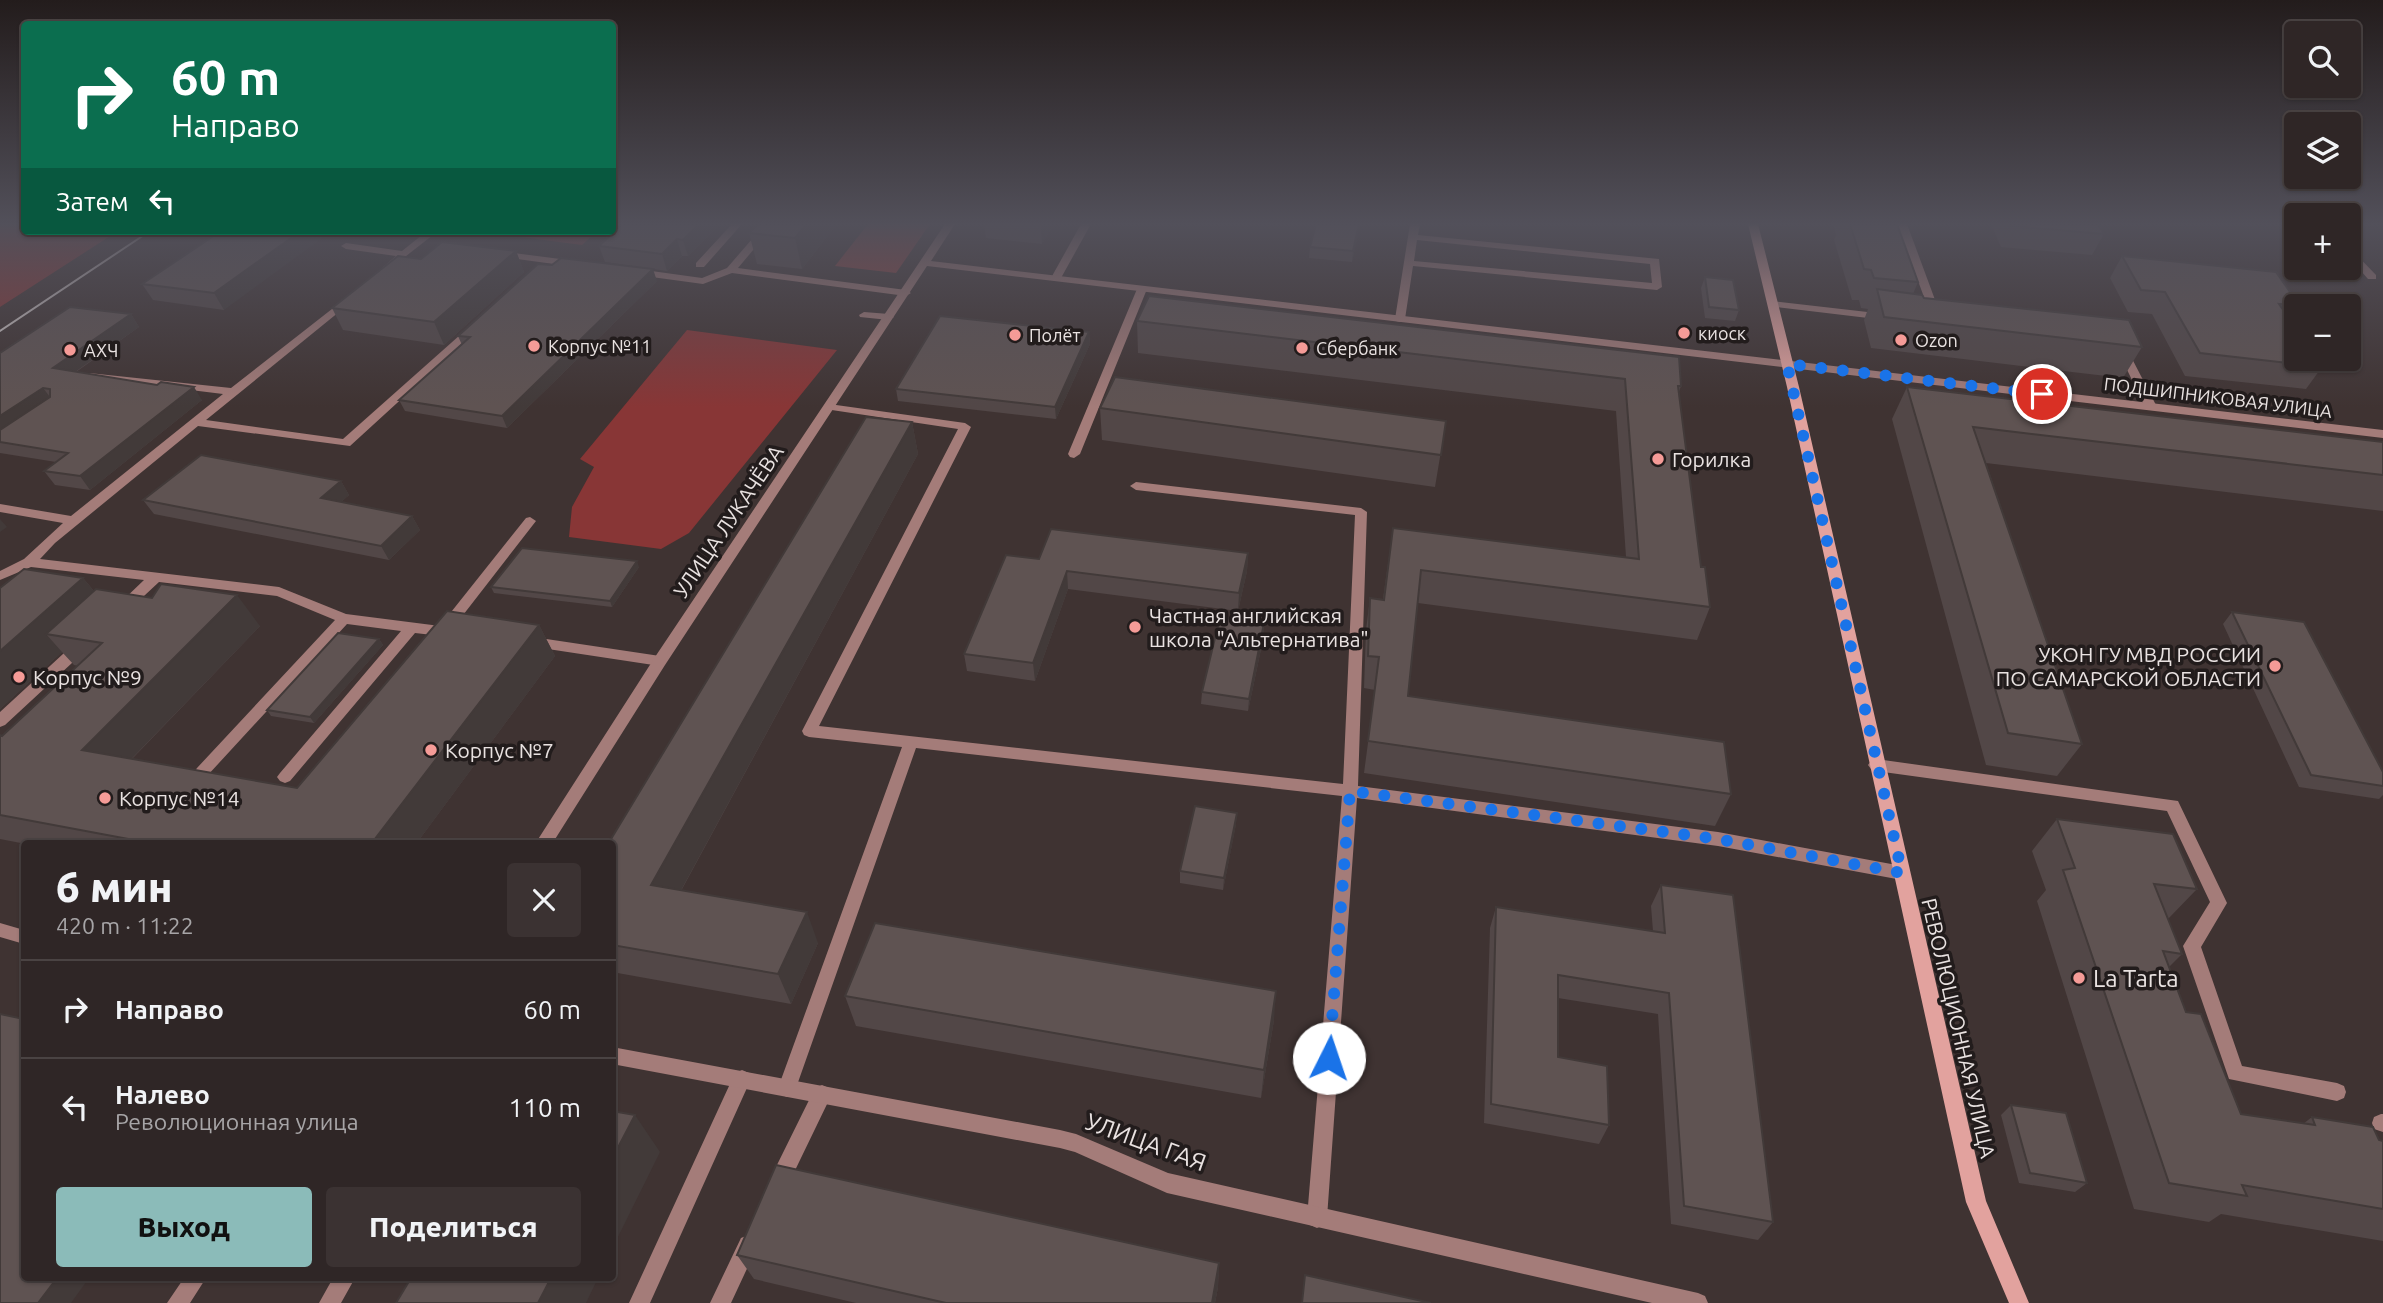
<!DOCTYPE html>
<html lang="ru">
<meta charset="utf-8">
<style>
:root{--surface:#2f2626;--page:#3b3232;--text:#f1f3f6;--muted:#a7a5a7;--line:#4a4343;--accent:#8bbbb9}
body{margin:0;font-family:Ubuntu,sans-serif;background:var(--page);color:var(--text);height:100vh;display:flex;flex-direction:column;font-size:26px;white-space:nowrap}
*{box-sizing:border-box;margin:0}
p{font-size:23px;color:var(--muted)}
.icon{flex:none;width:38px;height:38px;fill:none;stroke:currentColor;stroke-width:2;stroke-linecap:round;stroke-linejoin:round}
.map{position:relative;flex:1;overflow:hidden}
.details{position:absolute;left:21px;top:840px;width:595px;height:441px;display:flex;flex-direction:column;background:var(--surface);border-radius:7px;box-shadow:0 2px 5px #0004,0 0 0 2px var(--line)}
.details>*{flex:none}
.banner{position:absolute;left:21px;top:21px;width:595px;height:214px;border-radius:7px;box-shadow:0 2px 5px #0004,0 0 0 2px var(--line);background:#0b6e4f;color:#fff;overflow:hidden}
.tools{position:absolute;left:2284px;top:21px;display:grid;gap:14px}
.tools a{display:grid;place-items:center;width:77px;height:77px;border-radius:7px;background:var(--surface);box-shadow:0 2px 5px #0004,0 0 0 2px var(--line);font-size:35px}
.pin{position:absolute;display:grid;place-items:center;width:60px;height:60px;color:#fff;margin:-30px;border:4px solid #fff;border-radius:50%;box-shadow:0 2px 7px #0007}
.me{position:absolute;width:77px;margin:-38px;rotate:4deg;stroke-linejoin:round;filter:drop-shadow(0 0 5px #0008)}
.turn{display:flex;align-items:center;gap:24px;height:147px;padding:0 35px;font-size:32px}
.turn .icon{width:91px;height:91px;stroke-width:2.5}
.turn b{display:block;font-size:49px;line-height:60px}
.then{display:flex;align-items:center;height:66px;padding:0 35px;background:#0003;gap:14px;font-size:26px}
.round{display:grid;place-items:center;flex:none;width:74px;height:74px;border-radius:7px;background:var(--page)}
.overview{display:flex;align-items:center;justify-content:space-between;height:119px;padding:0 35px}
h1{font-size:42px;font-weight:800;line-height:52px}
.button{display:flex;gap:14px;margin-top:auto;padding:14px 35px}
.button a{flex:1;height:80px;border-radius:7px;background:var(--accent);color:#111;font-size:28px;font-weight:800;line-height:80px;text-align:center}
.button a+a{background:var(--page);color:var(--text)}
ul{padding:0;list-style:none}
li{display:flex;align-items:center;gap:21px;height:98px;padding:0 35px;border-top:2px solid var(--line)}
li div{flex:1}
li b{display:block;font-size:26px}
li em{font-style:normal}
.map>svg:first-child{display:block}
.green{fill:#883636}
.forest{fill:#923f3e}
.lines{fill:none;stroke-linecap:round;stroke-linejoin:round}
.lane{fill:#a47c79;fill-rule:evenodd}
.street{fill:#a47c79;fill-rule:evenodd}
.secondary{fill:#e2a29e;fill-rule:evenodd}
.tram{stroke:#cec6c5;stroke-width:2}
.wall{fill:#524747}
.shaded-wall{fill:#423a39}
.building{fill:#5f5352;stroke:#423a39;stroke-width:2}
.route{stroke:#1a73e8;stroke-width:12;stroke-dasharray:0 21.6}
.poi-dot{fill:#f59b97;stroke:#221c1c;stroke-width:2.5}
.labels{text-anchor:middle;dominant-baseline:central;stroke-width:7;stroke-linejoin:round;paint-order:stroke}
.far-poi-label{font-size:18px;fill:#e9e2e1;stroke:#221c1c;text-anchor:start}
.far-street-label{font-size:18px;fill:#e9e2e1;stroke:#221c1c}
.poi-label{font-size:21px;fill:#e9e2e1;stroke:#221c1c;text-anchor:start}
.street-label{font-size:21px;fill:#e9e2e1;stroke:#221c1c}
.near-poi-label{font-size:24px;fill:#e9e2e1;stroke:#221c1c;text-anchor:start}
.near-street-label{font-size:24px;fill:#e9e2e1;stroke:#221c1c}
</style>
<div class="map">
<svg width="2383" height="1303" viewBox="0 0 2383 1303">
<rect width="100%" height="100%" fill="#3f3332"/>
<path class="green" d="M0,224H24V231H118L0,307Z
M476,231H597L582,245Z
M687,330L837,350L689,533L661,549L569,537L572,507L594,467L580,459Z"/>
<path class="forest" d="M868,224H930L896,273L835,266Z"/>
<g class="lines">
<path class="lane" d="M732,224H742L704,267H696V263Z
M765,224H775L738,268L906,290L911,293L906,296L732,273L703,284L637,275L632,272L637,269L702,278L727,268Z
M1081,224H1091L1061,278L1052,280L1051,278Z
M1410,224H1420L1418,235L1659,259L1662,287L1657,290L1413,266L1405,319L1400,322L1396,321L1395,319ZM1417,240L1650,264L1652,283L1414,261Z
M1897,224H1907L1941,316L1940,318L1936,319L1931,316Z
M427,231H438L387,271L382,268L396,256L346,249L341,246L346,243L402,251Z
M2348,246L2376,275V279H2368L2348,256Z
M498,251L576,261L581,264L576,267L495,256L493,254Z
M1142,286L1147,289L1080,454L1074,458L1070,457L1068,454L1137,289Z
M346,298L350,299V303L206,420L343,439L469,327L473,326L478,329L350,446L198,426L55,543L40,559L279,587L346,614L440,626L526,518L530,517L536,521L453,628L457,632L455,635L450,637L415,633L290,781L285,783L280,781L277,777L280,773L401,631L347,624L207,776H197L194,772L197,768L335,620L277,596L159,582L130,609H120L118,606L120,603L144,580L31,567L0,580V571L24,559L63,523L0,512V504L71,516L223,394L93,378L87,375L89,373L231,388Z
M1772,301L1885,314L1890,317L1885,320L1768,306V302Z
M864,312L889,314L894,317L889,320L860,317L859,315Z
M2122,346L2127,349L2157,407L2155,409L2151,410L2145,407L2117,349Z
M829,404L965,423L971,427L819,726L1343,784L1355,515L1136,490L1130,486L1136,482L1361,508L1367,512L1358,786L1718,832L1902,866L1908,868L1910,873L1908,878L1902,880L1718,846L1357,798L1327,1218L1324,1225L1317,1228L1310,1225L1307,1218L1342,796L916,748L796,1088L794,1094L787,1097L780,1094L778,1088L902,747L809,737L804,735L802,731L958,429L825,409L823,407Z
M533,637L660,656L667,661L660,666L528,646L526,642L528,638Z
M81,641L86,642L88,646L86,650L5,725L0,727V712L76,642Z
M1876,759L2178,801L2227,903L2201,947L2242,1066L2337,1083L2344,1086L2346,1092L2344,1098L2337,1101L2229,1079L2183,946L2210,902L2167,811L1876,771L1871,769L1868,765L1871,761Z
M742,1070L749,1073L751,1079L650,1303H629L735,1073Z
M822,1085L829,1088L831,1094L829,1100L786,1189L779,1192L772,1189L769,1182L772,1175L815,1088Z
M2381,1114H2383V1132L2374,1129L2372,1123L2374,1117Z
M748,1235L755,1238L758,1245L731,1303H710L741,1238Z
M184,1278H206L190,1303H167Z"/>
<path class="street" d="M945,224H955L931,261L2383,430V438L927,266L665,665L552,844H535L655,657Z
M0,923L24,930V944L0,937Z
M612,1047L1060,1130L1076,1134L1168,1173L1698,1293L1705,1296L1708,1303H1652L1167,1193L1075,1152L1060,1148L612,1064Z
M333,1278H355L341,1303H319Z"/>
<path class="secondary" d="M1748,224H1758L1799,387L1986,1201L2029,1303H2009L1966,1202L1787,387Z"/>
<path class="tram" d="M0,331L150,231"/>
</g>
<path class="wall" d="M720,224L688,256H682L667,271L605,262L599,246Z
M758,224H837L802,269L757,264L749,233Z
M984,224H1054L1042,244L986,238Z
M1316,224H1360L1352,262L1309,258L1310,247Z
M1833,224H1897L1918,282L1913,294L1924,298L2142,347L2123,378L1871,348L1864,320L1868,309L1861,308L1859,300H1852L1834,240L1836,235Z
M1991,224H2098L2104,234L2092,255L2001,247Z
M221,231L224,310L153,300L142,284Z
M516,251L524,272L444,345L343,330L332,308L421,259Z
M2122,256L2300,306H2296V312L2290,320L2322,367L2306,389L2185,376L2152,314L2128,312L2110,278Z
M1705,277L1739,310L1735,321L1705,318L1701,288Z
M657,281L507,428L405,411L399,400L462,345L458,336Z
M131,314L139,327L76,372L202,400L90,490L55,485L44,471L56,462L0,453V353Z
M1137,321L1681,386L1679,392L1701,567L1710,607L1697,640L1418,603L1408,696L1731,794L1715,826L1364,773L1375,690L1364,688L1366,630L1370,598L1383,599L1393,528L1626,557L1616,411L1138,353Z
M1089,332L1090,344L1056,419L898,401L896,389Z
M1907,387L2383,442V511L1986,463L2082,744L2057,776L1986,765L1892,419Z
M1100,408L1446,421L1435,487L1102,440Z
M912,422L918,454L681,891L818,943L791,1004L612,972V844Z
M341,481L349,495L341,502L412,516L420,530L389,560L154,514L143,500Z
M1248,553L1247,571L1238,611L1068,589L1035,681L967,671L964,654L1039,559Z
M639,567L612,607L494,593L491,587Z
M83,578L94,591L260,626L132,759L297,788L539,625L555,656L416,844H26L0,839V735L2,736L78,666L74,665L62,652L0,709V588Z
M2232,612L2383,772V795L2379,799L2299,787L2223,624Z
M1264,623V635L1248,711L1201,704L1202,692Z
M379,639L383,645L314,723L271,716L267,710Z
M2057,819L2197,889L2168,919L2182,954L2169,967L2186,1012L2241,1114L2303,1124L2312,1117L2383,1141V1241L2221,1214L2209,1222L2134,1209L2037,901L2046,890L2032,851Z
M1236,824L1223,890L1180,883V871Z
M1661,885L1773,1222L1758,1240L1671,1224L1658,1014L1558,998V1057L1609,1125L1599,1144L1484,1123L1490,928L1496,907L1653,931L1651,906Z
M845,996L1274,1020L1261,1098L856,1026Z
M2011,1105L2087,1183L2075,1192L2019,1183L2001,1115Z
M737,1255L1219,1263L1218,1287L1215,1303H856L754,1279Z"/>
<path class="shaded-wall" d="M699,224H720L688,256L683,240Z
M806,224H837L802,269L795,238Z
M1041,224H1054L1042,244Z
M1359,224H1360L1352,262L1353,251Z
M301,231H332L224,310L214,293Z
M677,239L682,256L667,271L662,254Z
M516,251L524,272L444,345L434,322Z
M653,269L657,281L507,428L502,416Z
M131,314L139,327L62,381L53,368Z
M1089,332L1090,344L1056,419L1055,407Z
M194,387L202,400L90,490L80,476Z
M43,388L53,401L0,436V416Z
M912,422L918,454L667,916L651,885Z
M341,481L349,495L330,512L321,498Z
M412,516L420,530L389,560L381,546Z
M0,519L7,527L0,532Z
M1248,553L1247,571L1238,611L1239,593Z
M637,561L639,567L612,607L610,601Z
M1067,571L1068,589L1035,681L1033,663Z
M83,578L109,609L46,634L62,652L0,709V651Z
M237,595L260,626L111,780L82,750Z
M1264,623V635L1248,711L1249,699Z
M539,625L555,656L416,844H371Z
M379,639L383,645L314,723L310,717Z
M1237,813L1236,824L1223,890L1224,878Z
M807,912L818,943L791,1004L778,974Z
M1276,991L1274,1020L1261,1098L1264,1070Z
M635,1115L660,1152L612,1249V1159Z
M1219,1263L1218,1287L1215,1303H1212Z
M57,1278H89L71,1303H38Z
M551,1278H598L586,1303H538Z"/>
<path class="building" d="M622,224H699L683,240L677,239L662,254L599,246Z
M758,224H806L795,238L749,233Z
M1316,224H1359L1353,251L1310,247Z
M1850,224H1897L1918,282L1874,278L1871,270L1864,269Z
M2010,224H2098L2104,234L2011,226Z
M221,231H301L214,293L142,284Z
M442,242L516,251L434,322L332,308L398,256L421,259Z
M2122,256L2276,272L2300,306L2279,304L2296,328V359H2317L2322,367L2200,353L2165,292L2141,290Z
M561,258L653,269L502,416L399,400L470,337L458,336L538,264L552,265Z
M1705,277L1733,280L1739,310L1709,307Z
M1877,289L1922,295L1924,298L2129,320L2142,347L1884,317Z
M1149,296L1679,357L1681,386H1678L1701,567H1705L1710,607L1421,570L1408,696L1724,742L1731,794L1368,741L1379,657L1368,656L1370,598L1384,600L1393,528L1639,559L1625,379L1137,321Z
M70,307L131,314L53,368L157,385L161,382L194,387L80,476L44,471L68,453L0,442V430L50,397V389L43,388L0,416V353Z
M940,316L1089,332L1055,407L896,389Z
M1115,377L1446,421L1441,455L1100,408Z
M1907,387L2383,442V475L1973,427L2082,744L2008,733Z
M866,417L912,422L651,885L807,912L778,974L612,945V844H608Z
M201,455L341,481L321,498L412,516L381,546L143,500Z
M1051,529L1248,553L1239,593L1067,571L1033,663L964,654L1006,555L1039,559Z
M522,548L637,561L610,601L491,587Z
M24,569L83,578L0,651V588Z
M161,584L237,595L82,750L297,788L447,611L539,625L371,844H155L0,815V735L2,736L102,643L46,634L96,589L152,598Z
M2232,612L2304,622L2383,772V786L2311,775Z
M1220,617L1264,623L1249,699L1202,692Z
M338,633L379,639L310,717L267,710Z
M1195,806L1237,813L1224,878L1180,871Z
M2057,819L2173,834L2197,889L2154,884L2182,954L2163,951L2186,1012L2201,1014L2241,1114L2315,1125L2312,1117L2373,1127L2379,1140L2383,1141V1209L2242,1185L2247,1196L2169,1183L2063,870L2075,868Z
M1661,885L1733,895L1773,1222L1684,1206L1669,993L1558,975V1057L1607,1066L1609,1125L1491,1104L1496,907L1665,933Z
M875,923L1276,991L1264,1070L845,996Z
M0,1014L24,1019V1278H57L38,1303H0Z
M2011,1105L2066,1113L2087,1183L2030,1173Z
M612,1111L635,1115L612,1159Z
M776,1165L1219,1263L1212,1303H946L737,1255Z
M1305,1275L1431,1303H1302Z
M411,1278H551L538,1303H396Z"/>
<linearGradient id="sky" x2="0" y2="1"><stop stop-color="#231c1c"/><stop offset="0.55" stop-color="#52505a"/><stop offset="1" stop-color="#52505a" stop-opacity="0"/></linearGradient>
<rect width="2383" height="407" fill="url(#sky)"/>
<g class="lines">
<path class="route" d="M1329,1058L1350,791L1718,839L1902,873L1787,364L2042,394"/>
</g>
<g class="poi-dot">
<circle cx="1684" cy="333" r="7"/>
<circle cx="1015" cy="335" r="7"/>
<circle cx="1901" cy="340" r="7"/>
<circle cx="534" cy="346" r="7"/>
<circle cx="1302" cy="348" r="7"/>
<circle cx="70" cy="350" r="7"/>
<circle cx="1658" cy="459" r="7"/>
<circle cx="1135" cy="627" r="7"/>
<circle cx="2275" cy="666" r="7"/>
<circle cx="19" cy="677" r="7"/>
<circle cx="431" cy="750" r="7"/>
<circle cx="105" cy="798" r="7"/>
<circle cx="2079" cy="978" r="7"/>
</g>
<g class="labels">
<g class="far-poi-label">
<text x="1698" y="333">киоск</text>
<text x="1029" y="335">Полёт</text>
<text x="1915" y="340">Ozon</text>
<text x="548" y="346">Корпус №11</text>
<text x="1316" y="348">Сбербанк</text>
<text x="84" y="350">АХЧ</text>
</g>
<g class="far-street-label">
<text transform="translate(2218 397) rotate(7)">ПОДШИПНИКОВАЯ УЛИЦА</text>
</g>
<g class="poi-label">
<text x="1672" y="459">Горилка</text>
<text x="1149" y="615">Частная английская<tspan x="1149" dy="24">школа "Альтернатива"</tspan></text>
<text x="2261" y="654" text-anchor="end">УКОН ГУ МВД РОССИИ<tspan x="2261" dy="24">ПО САМАРСКОЙ ОБЛАСТИ</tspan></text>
<text x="33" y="677">Корпус №9</text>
<text x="445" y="750">Корпус №7</text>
<text x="119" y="798">Корпус №14</text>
</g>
<g class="street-label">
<text transform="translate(728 521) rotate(-56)">УЛИЦА ЛУКАЧЁВА</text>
<text transform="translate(1959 1028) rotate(77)">РЕВОЛЮЦИОННАЯ УЛИЦА</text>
</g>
<g class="near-poi-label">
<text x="2093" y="978">La Tarta</text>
</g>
<g class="near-street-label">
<text transform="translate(1146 1142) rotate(20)">УЛИЦА ГАЯ</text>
</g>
</g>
</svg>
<div class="tools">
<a><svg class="icon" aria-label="search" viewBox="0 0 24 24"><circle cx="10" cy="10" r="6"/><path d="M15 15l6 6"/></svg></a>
<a><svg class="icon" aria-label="layers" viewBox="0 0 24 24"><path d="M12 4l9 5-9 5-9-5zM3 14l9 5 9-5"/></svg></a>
<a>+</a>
<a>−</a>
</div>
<div class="pin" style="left:2042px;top:394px;background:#d93025"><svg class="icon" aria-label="arrive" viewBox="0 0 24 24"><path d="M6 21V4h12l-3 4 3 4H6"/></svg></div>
<svg class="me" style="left:1329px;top:1058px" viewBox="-20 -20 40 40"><circle r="19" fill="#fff"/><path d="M0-13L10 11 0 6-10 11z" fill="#1a73e8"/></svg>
<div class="banner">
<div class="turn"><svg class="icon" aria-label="right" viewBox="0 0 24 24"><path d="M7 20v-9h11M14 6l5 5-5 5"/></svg><div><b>60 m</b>Направо</div></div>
<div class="then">Затем<svg class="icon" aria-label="left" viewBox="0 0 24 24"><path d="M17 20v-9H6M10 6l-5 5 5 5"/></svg></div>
</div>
<section class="details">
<div class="overview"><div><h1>6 мин</h1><p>420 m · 11:22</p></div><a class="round"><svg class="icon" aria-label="close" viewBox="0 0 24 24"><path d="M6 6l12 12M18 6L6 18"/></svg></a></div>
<ul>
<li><svg class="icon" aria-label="right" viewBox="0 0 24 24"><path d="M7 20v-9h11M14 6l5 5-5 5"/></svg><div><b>Направо</b></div><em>60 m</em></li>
<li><svg class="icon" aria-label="left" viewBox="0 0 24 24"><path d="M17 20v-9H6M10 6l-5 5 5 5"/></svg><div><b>Налево</b><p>Революционная улица</p></div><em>110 m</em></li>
</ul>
<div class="button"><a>Выход</a><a>Поделиться</a></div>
</section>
</div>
